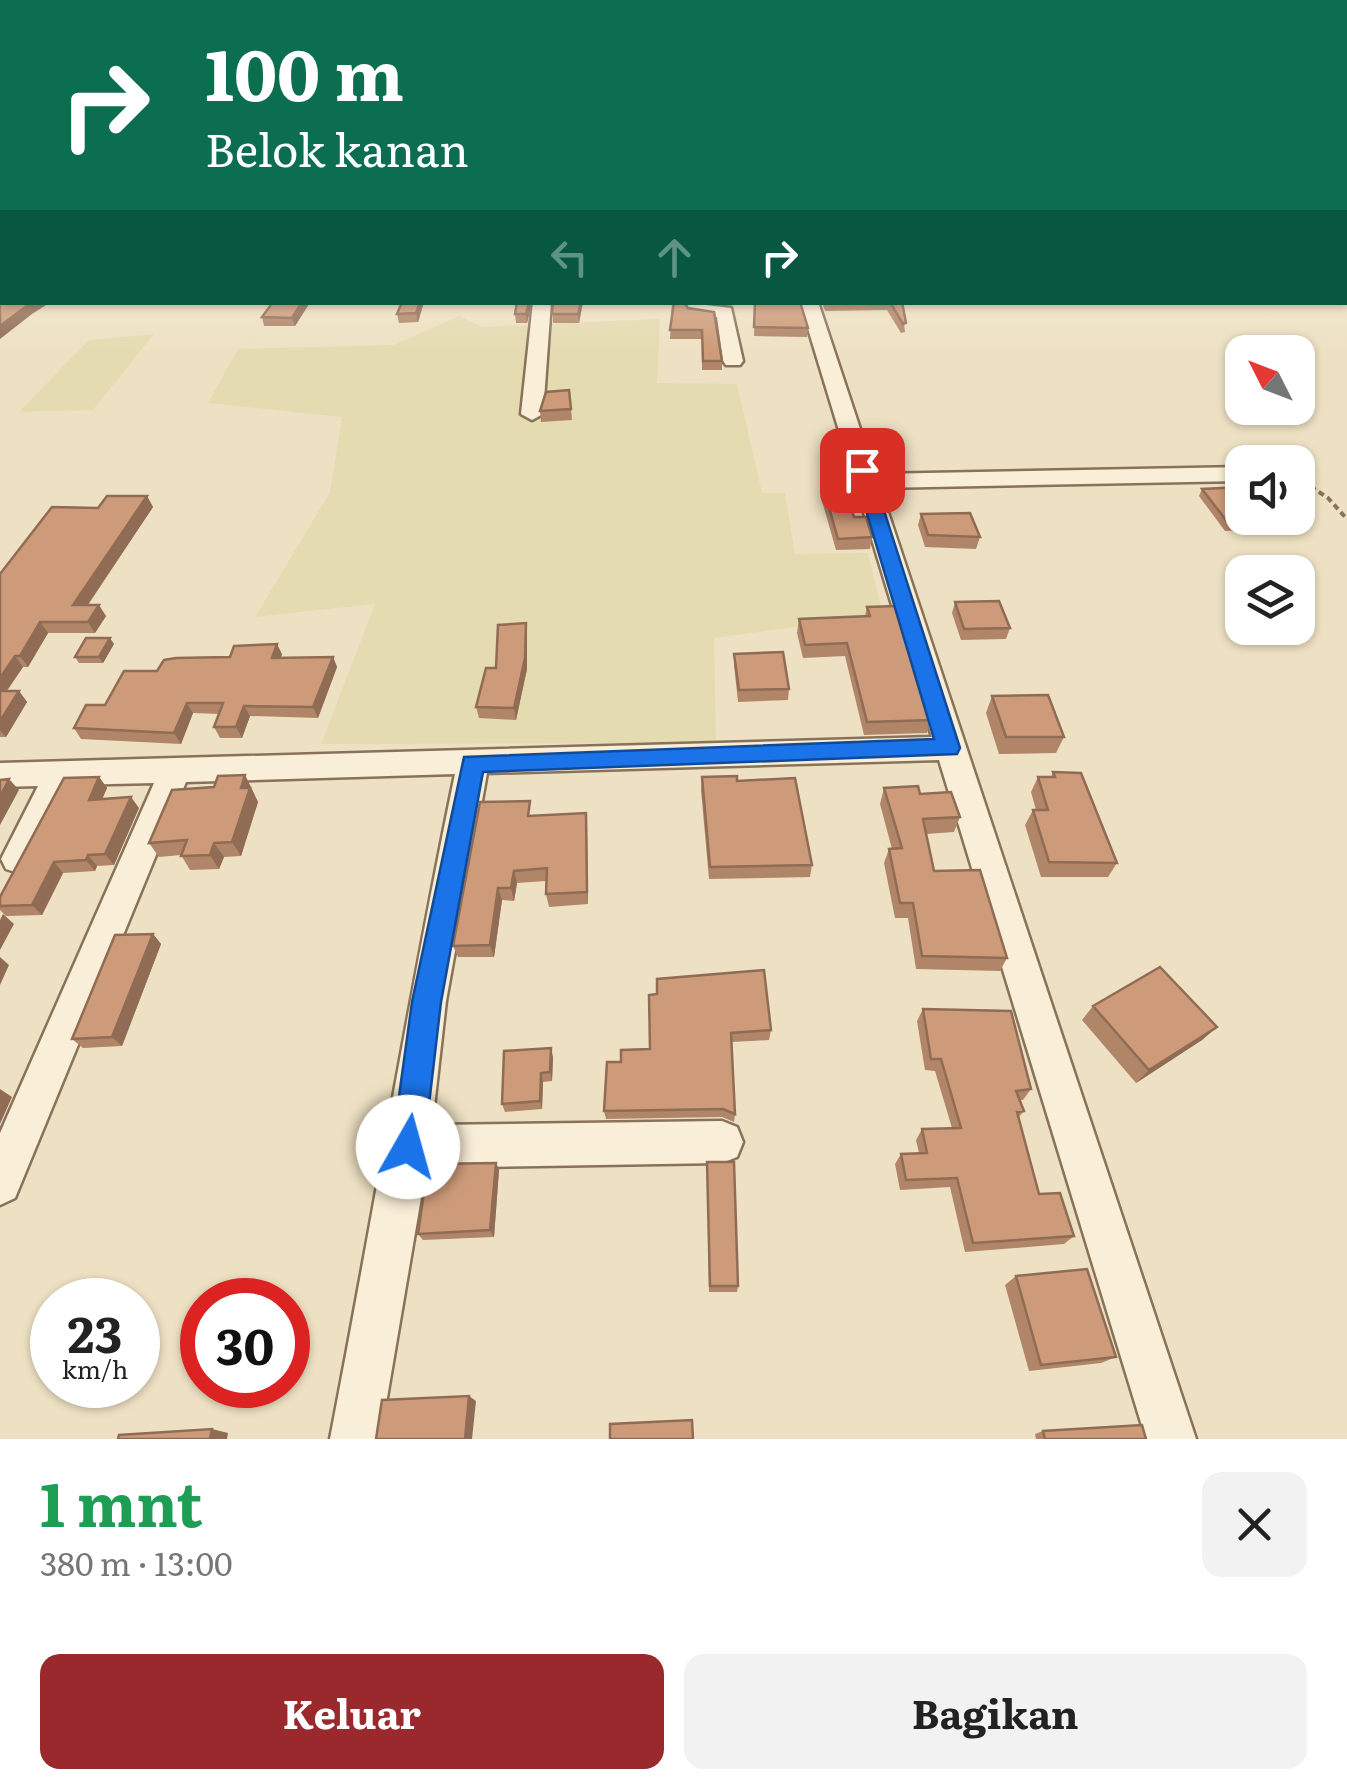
<!DOCTYPE html>
<html lang="id">
<meta charset="utf-8">
<style>
:root{--surface:#fff;--page:#f2f2f2;--text:#222;--muted:#767676;--accent:#99292c}
body{margin:0;font-family:Literata,serif;background:var(--page);color:var(--text);height:100vh;display:flex;flex-direction:column;font-size:38px;white-space:nowrap}
*{box-sizing:border-box;margin:0}
p{font-size:32px;color:var(--muted)}
.icon{flex:none;width:55px;height:55px;fill:none;stroke:currentColor;stroke-width:2;stroke-linecap:round;stroke-linejoin:round}
.map{position:relative;height:1439px;overflow:hidden}
.side{display:flex;flex-direction:column;background:var(--surface);flex:1}
.side>*{flex:none}
.banner{position:absolute;left:0px;top:0px;width:1348px;height:305px;box-shadow:0 2px 8px #0004;background:#0b6e4f;color:#fff;overflow:hidden}
.needle{width:65px;rotate:312deg}
.fabs{position:absolute;left:1225px;top:335px;display:grid;gap:20px}
.fabs a{display:grid;place-items:center;width:90px;height:90px;border-radius:20px;background:var(--surface);box-shadow:0 2px 8px #0004;font-size:50px}
.speed{position:absolute;left:30px;top:1278px;display:flex;gap:20px;font-size:50px;font-weight:700;text-align:center}
.speed>*{display:grid;place-content:center;width:130px;height:130px;border-radius:50%;background:var(--surface);box-shadow:0 2px 8px #0004;line-height:1}
.speed small{font-size:25px;font-weight:400}
.speed .limit{border:15px solid #d22;background:#fff;color:#111}
.pin{position:absolute;display:grid;place-items:center;width:85px;height:85px;color:#fff;margin:-42px;border-radius:20px;box-shadow:0 5px 15px #0006}
.me{position:absolute;width:110px;margin:-55px;rotate:7deg;stroke-linejoin:round;filter:drop-shadow(0 0 8px #0008)}
.turn{display:flex;align-items:center;gap:35px;height:210px;padding:0 40px;font-size:45px}
.turn .icon{width:130px;height:130px;stroke-width:2.5}
.turn b{display:block;font-size:70px;line-height:85px}
.lanes{display:flex;align-items:center;height:95px;padding:0 40px;background:#0003;justify-content:center;gap:50px;direction:ltr}
.lanes .off{opacity:.35}
.round{display:grid;place-items:center;flex:none;width:105px;height:105px;border-radius:20px;background:var(--page)}
.overview{display:flex;align-items:center;justify-content:space-between;height:170px;padding:0 40px}
h1{font-size:60px;font-weight:700;line-height:75px;color:#1e9e55}
.action{display:flex;gap:20px;margin-top:auto;padding:20px 40px}
.action a{flex:1;height:115px;border-radius:20px;background:var(--accent);color:#fff;font-size:40px;font-weight:700;line-height:115px;text-align:center}
.action a+a{background:var(--page);color:var(--text)}
.map>svg:first-child{display:block}
.farmland{fill:#e4dbb1}
.lines{fill:none;stroke-linecap:round;stroke-linejoin:round}
.minor-casing{stroke:#89725a;stroke-width:5}
.path{stroke:#89725a;stroke-width:4;stroke-dasharray:6 4;stroke-linecap:butt}
.minor{fill:#f9eed7;fill-rule:evenodd}
.wall{fill:#b08568}
.shaded-wall{fill:#906c55}
.building{fill:#cd9b79;stroke:#906c55;stroke-width:2.5}
.route{fill:#1a73e8;stroke:#114b97;stroke-width:2.5}
</style>
<div class="map">
<svg width="1347" height="1439" viewBox="0 0 1347 1439">
<rect width="100%" height="100%" fill="#eee1c3"/>
<path class="farmland" d="M459,316L483,327L660,319L657,383L737,384L762,493H785L795,554L868,553L883,615L714,638L716,743L321,744L375,604L255,617L330,492L342,417L208,403L238,349L394,345Z
M154,334L93,410L19,412L89,340Z"/>
<g class="lines">
<defs>
<path id="minor" d="M533,302H551L543,414L532,420L521,414Z
M681,302L731,308L743,361L740,365H726L723,361L717,317L691,314Z
M800,302H818L875,474L1242,467V481L880,488L1196,1439H1146L939,760L487,773L446,1001L432,1125L722,1121L737,1127L743,1142L737,1157L722,1163L426,1168L380,1439H330C373,1217 409,995 455,774L186,782L15,1198L0,1205V1133L154,783L71,785L30,869L18,873L6,869L1,859L38,786L0,787V763L932,737Z"/>
</defs>
<use href="#minor" class="minor-casing"/>
<path class="path" d="M1302,481L1328,498L1347,519"/>
<use href="#minor" class="minor"/>
</g>
<path class="wall" d="M88,302H159L113,305Z
M250,302H345L309,304L295,326H264L262,317L272,304Z
M402,302H424L418,322L399,323L397,314Z
M532,302L527,323H516L515,314Z
M553,302H583L579,323H553Z
M672,302H684L722,361V370H702V339H670Z
M755,302L808,328L807,337L754,336Z
M822,302H902L905,332L901,333L887,310L825,311Z
M571,409L572,420L541,422L540,411Z
M1202,489L1242,518L1261,523L1256,530L1225,531L1199,496Z
M824,490L854,517L872,537L870,549L836,550L822,501Z
M147,496L153,507L88,605L106,616L95,633H48L28,667H23L7,691H19L27,702L6,737H0V574L98,508Z
M921,514L980,537L976,549L925,547L918,525Z
M955,602L1010,628L1006,639L961,640L952,613Z
M867,607L931,720L927,733L864,735L845,656L803,658L797,633L799,619L865,616Z
M526,623L527,635V669L516,720L479,718L476,707L496,668Z
M114,644L103,663H79L75,657Z
M282,654L281,657H333L337,667L318,718L250,716L242,738H220L214,727L219,714L193,713L181,744L81,739L74,728L105,705L157,671L230,657Z
M734,654L789,689L788,700L738,702L734,665Z
M992,696L1064,737L1056,753L999,754L986,713Z
M1053,772L1117,863L1108,877H1041L1025,825L1033,810H1036L1031,792L1038,777H1051Z
M245,775L258,802L241,856L224,857L219,869L190,870L181,855L159,857L149,843L214,787Z
M99,777L107,788L102,799L139,808L114,865L97,866L95,871L63,873L42,915L6,916L0,910V897Z
M702,777L812,865L810,877L709,879L701,790Z
M884,788L920,794L960,817L954,832L926,834L934,871L1007,958L1000,971L916,969L908,918H895L884,863L889,849H892L880,804Z
M586,813L588,904L549,907L546,894V881L517,883L514,901L502,900L494,957H458L453,946L532,816Z
M153,934L161,944L122,1046L83,1048L72,1039Z
M657,994L771,1030L769,1040L732,1042L735,1114L734,1122L722,1117L606,1119L604,1111L621,1062L650,1049Z
M1093,1006L1217,1027L1202,1040L1136,1083L1082,1020Z
M923,1009L1031,1089L1023,1100H1020L1024,1111L1018,1118L1039,1194L1074,1236L1064,1244L965,1252L950,1187L900,1190L895,1164L901,1154L919,1153L916,1140L922,1129L952,1128L935,1071L925,1070L917,1021Z
M553,1057L552,1081L543,1082L542,1109L505,1112L502,1104Z
M707,1162L738,1286L737,1292H709Z
M496,1163L499,1170L494,1237L423,1240L418,1234Z
M1016,1276L1116,1357L1101,1363L1029,1371L1005,1285Z
M1043,1431L1146,1439H1036L1035,1434Z"/>
<path class="shaded-wall" d="M32,302H51L32,314L0,339V326Z
M302,302H308L309,304L295,326L292,318Z
M420,302H424L418,322L416,313Z
M529,302H532L527,323L526,314Z
M581,302H583L579,323L578,314Z
M147,496L153,507L80,616L73,605Z
M99,605L106,616L95,633L88,622Z
M40,622L48,633L28,667L20,656Z
M526,623L527,635V669L516,720L514,708Z
M110,638L114,644L103,663L99,657Z
M277,644L282,654L277,668L272,658Z
M15,656L23,667L0,700V678Z
M333,657L337,667L318,718L313,707Z
M19,691L27,702L6,737L0,730V721Z
M187,703L193,713L181,744L174,733Z
M244,706L250,716L242,738L236,727Z
M245,775L258,802L241,856L232,842L241,788Z
M99,777L107,788L97,811L89,800Z
M9,779L19,790L0,825V797Z
M131,797L139,808L114,865L105,854Z
M586,813L587,826L588,904L587,892Z
M214,843L224,857L219,869L210,855Z
M88,855L97,866L95,871L86,860Z
M54,862L63,873L42,915L32,905Z
M514,871L517,883L514,901L511,888Z
M498,888L502,900L494,957L490,945Z
M3,914L14,924L0,950V920Z
M153,934L161,944L122,1046L112,1037Z
M0,957L9,965L0,985Z
M1217,1027L1202,1040L1136,1083L1149,1070Z
M551,1048L553,1057L552,1081L550,1072Z
M541,1073L543,1082L542,1109L540,1101Z
M0,1089L12,1097L0,1124Z
M496,1163L499,1170L494,1237L490,1230Z
M469,1396L476,1401L472,1439H465Z
M212,1429L228,1433L227,1439H210Z"/>
<path class="building" d="M2,180V302H32L0,326V275L1,274L0,182Z
M273,302H302L292,318L262,317Z
M402,302H420L416,313L397,314Z
M517,302H529L526,314H515Z
M553,302H581L578,314H552Z
M674,302H684L688,308L714,312L722,361H703L702,330H670Z
M755,302H800L808,328L754,327Z
M890,302H902L906,323L903,324Z
M569,390L571,409L540,411L546,392Z
M1242,487V518H1256L1261,523L1229,524L1202,489Z
M845,489L854,517H866L872,537L838,539L824,490Z
M107,496H147L73,605H99L88,622H40L20,656H15L0,678V574L52,507L98,508Z
M970,513L980,537L928,535L921,514Z
M999,601L1010,628L964,629L955,602Z
M896,606L931,720L867,722L847,643L805,645L799,619L870,616L867,607Z
M526,623L525,658L514,708L476,707L486,668H496L498,625Z
M86,638H110L99,657H75Z
M277,644L272,658L333,657L313,707L244,706L236,727H214L223,703H187L174,733L74,728L86,705H105L124,671H157L164,660L176,658L230,657L234,646Z
M783,652L789,689L739,690L734,654Z
M0,691H19L0,721Z
M1048,695L1064,737H1006L992,696Z
M1053,772L1081,773L1117,863L1049,862L1033,810H1048L1038,777H1055Z
M245,775L241,788H250L232,842L214,843L210,855L181,856L187,840L149,843L172,790L214,787L218,776Z
M737,776V781L795,778L812,865L710,867L702,777Z
M99,777L89,800L131,797L105,854L88,855L86,860L54,862L32,905L0,906V897L64,778Z
M9,779L0,797V780Z
M918,786L920,794L951,792L960,817L923,819L934,871L980,870L1007,958L922,956L913,903H900L889,849L902,848L884,788Z
M530,801L528,816L586,813L587,892L546,894L547,868L514,871L511,888H498L490,945L453,946L480,802Z
M153,934L112,1037L72,1039L115,935Z
M1160,967L1217,1027L1149,1070L1093,1006Z
M764,970L771,1030L731,1033L735,1114L723,1109L604,1111L607,1062H621V1050L650,1049L649,995L657,994V979Z
M923,1009L1011,1011L1031,1089L1016,1091L1024,1111L1017,1112L1039,1194L1060,1193L1074,1236L973,1243L957,1178L906,1180L901,1154L927,1153L922,1129L961,1128L941,1059H931Z
M551,1048L550,1072L541,1073L540,1101L502,1104L504,1051Z
M707,1162H734L738,1286H710Z
M496,1163L490,1230L418,1234L428,1164Z
M1087,1269L1116,1357L1041,1365L1016,1276Z
M469,1396L465,1439H376L382,1400Z
M692,1420L693,1439H610V1424Z
M1142,1425L1146,1439H1045L1043,1431Z
M212,1429L210,1439H118L119,1435Z"/>
<linearGradient id="sky" x2="0" y2="1"><stop stop-color="#8db9d5"/><stop offset="0.43" stop-color="#f7f2e4"/><stop offset="1" stop-color="#f7f2e4" stop-opacity="0"/></linearGradient>
<rect width="1347" height="354" fill="url(#sky)"/>
<path class="route" d="M862,464L871,470L960,748L957,754L483,772L441,1002L424,1147L420,1159L408,1163L397,1159L392,1147L412,1002L464,757L934,739L854,470Z"/>
</svg>
<div class="fabs">
<a><svg class="needle" viewBox="-14 -14 28 28"><path d="M0-13l5 13h-10z" fill="#e53935"/><path d="M0 13l5-13h-10z" fill="#767676"/></svg></a>
<a><svg class="icon" aria-label="sound" viewBox="0 0 24 24"><path d="M4 9h4l5-4v14l-5-4H4zM17 9q2 3 0 6"/></svg></a>
<a><svg class="icon" aria-label="layers" viewBox="0 0 24 24"><path d="M12 4l9 5-9 5-9-5zM3 14l9 5 9-5"/></svg></a>
</div>
<div class="speed"><div>23<small>km/h</small></div><div class="limit">30</div></div>
<div class="pin" style="left:862px;top:470px;background:#d93025"><svg class="icon" aria-label="arrive" viewBox="0 0 24 24"><path d="M6 21V4h12l-3 4 3 4H6"/></svg></div>
<svg class="me" style="left:408px;top:1147px" viewBox="-20 -20 40 40"><circle r="19" fill="#fff"/><path d="M0-13L10 11 0 6-10 11z" fill="#1a73e8"/></svg>
<div class="banner">
<div class="turn"><svg class="icon" aria-label="right" viewBox="0 0 24 24"><path d="M7 20v-9h11M14 6l5 5-5 5"/></svg><div><b>100 m</b>Belok kanan</div></div>
<div class="lanes"><svg class="icon off" aria-label="left" viewBox="0 0 24 24"><path d="M17 20v-9H6M10 6l-5 5 5 5"/></svg><svg class="icon off" aria-label="ahead" viewBox="0 0 24 24"><path d="M12 20V5M6 11l6-6 6 6"/></svg><svg class="icon" aria-label="right" viewBox="0 0 24 24"><path d="M7 20v-9h11M14 6l5 5-5 5"/></svg></div>
</div>
</div>
<section class="side">
<div class="overview"><div><h1>1 mnt</h1><p>380 m · 13:00</p></div><a class="round"><svg class="icon" aria-label="close" viewBox="0 0 24 24"><path d="M6 6l12 12M18 6L6 18"/></svg></a></div>
<div class="action"><a>Keluar</a><a>Bagikan</a></div>
</section>
